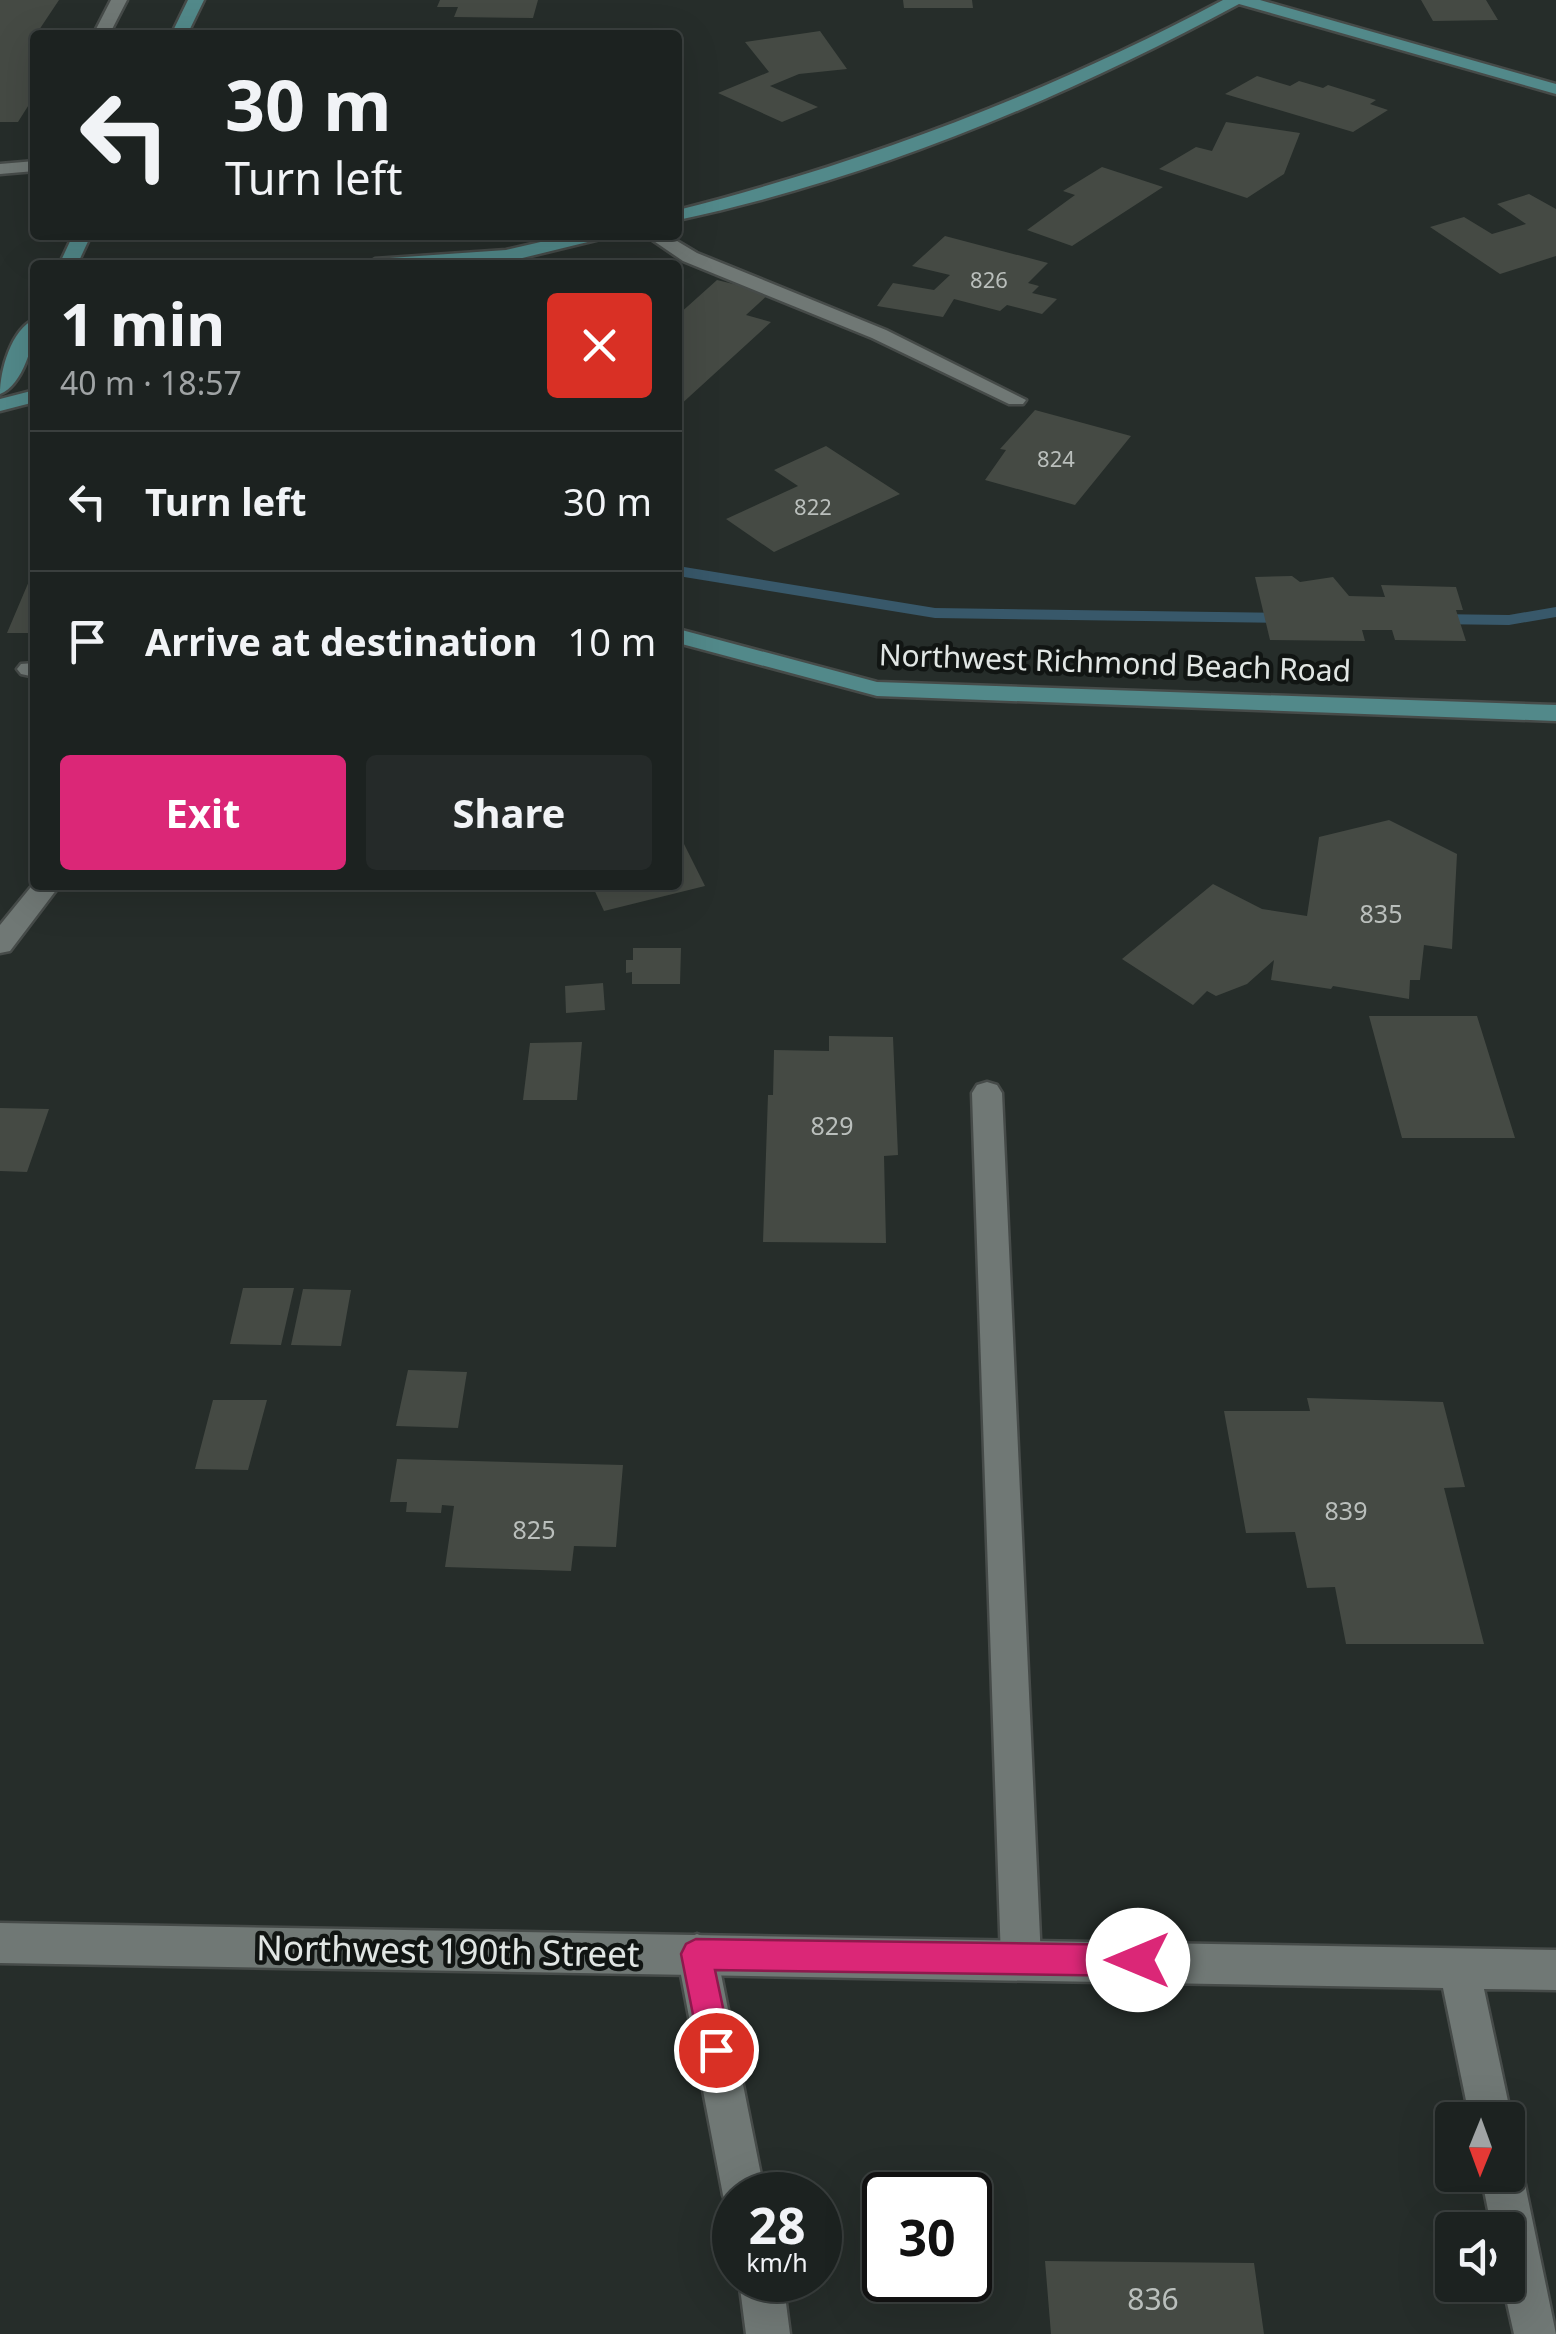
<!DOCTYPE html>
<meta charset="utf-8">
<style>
:root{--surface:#1c2220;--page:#252a29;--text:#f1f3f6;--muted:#a0a4a5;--line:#3a3f3e;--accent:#db2777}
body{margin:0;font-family:"Noto Sans",sans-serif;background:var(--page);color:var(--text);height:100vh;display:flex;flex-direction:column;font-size:38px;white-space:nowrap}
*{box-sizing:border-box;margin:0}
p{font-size:32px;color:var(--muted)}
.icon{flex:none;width:55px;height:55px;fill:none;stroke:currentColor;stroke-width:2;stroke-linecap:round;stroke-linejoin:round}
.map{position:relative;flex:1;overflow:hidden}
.details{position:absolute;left:30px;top:260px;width:652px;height:630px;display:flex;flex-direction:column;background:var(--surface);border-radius:10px;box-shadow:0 10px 40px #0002,0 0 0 2px var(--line)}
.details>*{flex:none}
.banner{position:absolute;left:30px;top:30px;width:652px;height:210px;border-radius:10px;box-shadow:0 10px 40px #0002,0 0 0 2px var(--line);background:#1c2220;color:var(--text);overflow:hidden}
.needle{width:65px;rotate:181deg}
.tools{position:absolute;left:1435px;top:2102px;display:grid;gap:20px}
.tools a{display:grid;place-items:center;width:90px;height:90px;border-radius:10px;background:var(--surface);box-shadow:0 10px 40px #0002,0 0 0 2px var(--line);font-size:50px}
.speed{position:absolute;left:712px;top:2172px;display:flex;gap:20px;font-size:50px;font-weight:700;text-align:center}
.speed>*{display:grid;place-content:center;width:130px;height:130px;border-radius:50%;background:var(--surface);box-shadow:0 10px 40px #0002,0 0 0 2px var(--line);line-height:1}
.speed small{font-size:25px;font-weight:400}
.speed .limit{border:5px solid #111;border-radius:15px;background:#fff;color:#111}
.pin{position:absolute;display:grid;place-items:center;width:85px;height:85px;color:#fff;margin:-42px;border:5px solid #fff;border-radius:50%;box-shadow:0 2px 10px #0007}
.me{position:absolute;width:110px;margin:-55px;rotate:270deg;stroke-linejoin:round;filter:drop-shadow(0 0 8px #0008)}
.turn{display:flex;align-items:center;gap:35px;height:210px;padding:0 30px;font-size:45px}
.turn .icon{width:130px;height:130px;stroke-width:2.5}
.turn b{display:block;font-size:70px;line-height:85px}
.round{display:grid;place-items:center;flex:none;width:105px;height:105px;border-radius:10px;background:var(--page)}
.summary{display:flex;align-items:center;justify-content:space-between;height:170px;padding:0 30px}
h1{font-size:60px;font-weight:700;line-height:75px}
.cta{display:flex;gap:20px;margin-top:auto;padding:20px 30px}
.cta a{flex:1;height:115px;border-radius:10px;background:var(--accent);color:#fff;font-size:40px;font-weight:700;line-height:115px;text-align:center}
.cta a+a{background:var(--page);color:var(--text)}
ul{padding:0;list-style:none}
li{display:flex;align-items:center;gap:30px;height:140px;padding:0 30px;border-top:2px solid var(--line)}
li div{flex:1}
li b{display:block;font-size:38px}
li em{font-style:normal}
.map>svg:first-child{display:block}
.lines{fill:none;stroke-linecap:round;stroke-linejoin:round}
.stream{fill:#38586a;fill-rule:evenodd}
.building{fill:#454a44}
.lane-casing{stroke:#464b49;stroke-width:5}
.street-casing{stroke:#464b49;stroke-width:5}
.secondary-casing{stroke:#464b49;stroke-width:5}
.lane{fill:#707875;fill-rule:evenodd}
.street{fill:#707875;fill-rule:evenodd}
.secondary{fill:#52898a;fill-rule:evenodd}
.route{fill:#db2777;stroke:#8e194d;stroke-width:2.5}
.labels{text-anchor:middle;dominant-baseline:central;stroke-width:9;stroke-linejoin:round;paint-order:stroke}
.far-number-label{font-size:22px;fill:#babfbc}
.number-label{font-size:25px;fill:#babfbc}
.street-label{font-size:30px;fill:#e1e6e4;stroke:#111513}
.near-number-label{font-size:30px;fill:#babfbc}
.near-street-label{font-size:35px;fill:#e1e6e4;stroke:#111513}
</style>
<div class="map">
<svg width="1556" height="2334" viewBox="0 0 1556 2334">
<rect width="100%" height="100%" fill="#262d2a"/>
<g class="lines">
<path class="stream" d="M678,566L935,608L1295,613L1304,618L1295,623L935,618L678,576Z
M1556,607V617L1509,625L1432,624L1423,619L1432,614L1509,615Z"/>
</g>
<path class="building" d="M0,0H59L29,45H35V95L18,122H0Z
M440,0H538L533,18L454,17L458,7H437Z
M903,0H972L973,8H904Z
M1421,0H1486L1498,20L1433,21Z
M418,28H498L496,35H415Z
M820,31L847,69L799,74L770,86L818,107L782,122L718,93L769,72L745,42Z
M1257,76L1290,86L1299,81L1323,88L1328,85L1376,100L1370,104L1388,110L1353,132L1225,94Z
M1226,122L1300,133L1284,174L1247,198L1159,169L1196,147L1212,151Z
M1102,167L1163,187L1072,246L1027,230L1075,195L1063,191Z
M1529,194L1556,209V256L1500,274L1430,227L1464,217L1492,234L1526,224L1497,204Z
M945,236L1048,263L1028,283L1039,286L1032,293L1057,299L1042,314L1007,305L1000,311L954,299L943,317L877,306L893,283L934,290L950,275L912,266Z
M717,280L770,293L746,315L771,322L678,407V315Z
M1035,410L1131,436L1075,505L985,480L1006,450L1000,449Z
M826,446L900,494L774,552L726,519L798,486L774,470Z
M35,567V633H7Z
M1292,576L1300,582L1333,577L1349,596L1385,597L1381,585L1456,587L1463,610H1456L1466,641L1395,640L1392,630H1362L1365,641L1270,640L1255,577Z
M1389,820L1457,854L1452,949L1424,945L1420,980H1410L1409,999L1333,986L1331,989L1271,980L1274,960L1247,984L1216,996L1207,991L1193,1005L1122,959L1213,884L1262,909L1307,916L1319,837Z
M678,832L705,886L604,911L592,885H678Z
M633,948H681L680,984H632V972L626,973V960H633Z
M603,983L605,1010L566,1013L565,986Z
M1369,1016H1477L1515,1138H1402Z
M829,1036L893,1037L898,1155L884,1156L886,1243L763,1242L768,1095H773L774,1050L829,1051Z
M582,1042L577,1100H523L530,1043Z
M0,1108L49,1109L27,1172L0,1171Z
M243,1288H294L281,1345L230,1344Z
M303,1289L351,1290L341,1346L291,1345Z
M408,1370L467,1372L458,1428L396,1426Z
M1307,1398L1443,1402L1465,1487L1444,1488L1484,1644H1346L1335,1587L1307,1588L1295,1532L1246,1533L1224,1411H1310Z
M213,1400H267L248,1470L195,1469Z
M397,1459L623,1465L616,1547L574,1546L571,1571L445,1567L454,1506L442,1505L441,1513L406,1512L407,1502H390Z
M1045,2261L1254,2263L1264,2334H1051Z"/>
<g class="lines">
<defs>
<path id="lane" d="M111,0H127L109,35H93Z
M35,161V171L0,174V164Z
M645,235H667L697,253L886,330L1026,400L1023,404H1009L872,338L683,261Z
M35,663V677L21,674L17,669L21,664Z
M35,882V885H60L10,951L0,953V925Z
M987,1082L997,1085L1002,1093L1041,1960L1035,1974L1021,1980L1007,1974L1001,1960L972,1093L977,1085Z
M697,1934L711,1940L717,1954L765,2195H735V2213L729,2210L723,2195L677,1954L683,1940Z
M739,2280H783L790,2334H746Z"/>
<path id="street" d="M0,1923L1556,1950V1990L1484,1989L1512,2120L1508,2131V2120H1470L1443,1988L0,1963Z
M1508,2156L1517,2160L1523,2175L1556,2334H1514L1503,2285H1508V2230H1492L1481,2175H1508Z"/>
<path id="secondary" d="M188,0H204L187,35H171Z
M1223,0H1260L1556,84V94L1239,4C1062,99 875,178 678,220V210C869,161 1048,93 1223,0Z
M73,235H91L77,265H59Z
M571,235H603L600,239L506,262L366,265L375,259L506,250Z
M35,319C35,342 23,385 0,394C0,371 11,329 35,319Z
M35,390V402L0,411V399Z
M678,629L877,682L1556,705V721L877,696L678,643Z"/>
</defs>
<use href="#lane" class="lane-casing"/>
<use href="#street" class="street-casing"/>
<use href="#secondary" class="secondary-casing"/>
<use href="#lane" class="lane"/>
<use href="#street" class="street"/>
<use href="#secondary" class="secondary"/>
</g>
<path class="route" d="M696,1939L1138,1945L1149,1950L1153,1960L1149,1971L1138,1976L715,1970L732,2050L727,2061L716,2066L705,2061L700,2050L681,1954L686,1944Z"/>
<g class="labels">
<g class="far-number-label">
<text x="989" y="279">826</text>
<text x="1056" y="458">824</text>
<text x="813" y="506">822</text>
</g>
<g class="number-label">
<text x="1381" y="913">835</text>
<text x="832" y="1125">829</text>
<text x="1346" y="1510">839</text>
<text x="534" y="1529">825</text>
</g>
<g class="street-label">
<text transform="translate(1115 662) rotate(2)">Northwest Richmond Beach Road</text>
</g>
<g class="near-number-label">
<text x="1153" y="2298">836</text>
</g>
<g class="near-street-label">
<text transform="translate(448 1950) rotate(1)">Northwest 190th Street</text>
</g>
</g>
</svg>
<div class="tools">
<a><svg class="needle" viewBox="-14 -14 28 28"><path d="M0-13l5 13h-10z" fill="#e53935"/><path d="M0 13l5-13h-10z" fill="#a0a4a5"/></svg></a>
<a><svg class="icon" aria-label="sound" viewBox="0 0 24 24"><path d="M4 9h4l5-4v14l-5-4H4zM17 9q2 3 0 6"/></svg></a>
</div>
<div class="speed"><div>28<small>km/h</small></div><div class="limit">30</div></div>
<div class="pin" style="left:716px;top:2050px;background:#d93025"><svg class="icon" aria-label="arrive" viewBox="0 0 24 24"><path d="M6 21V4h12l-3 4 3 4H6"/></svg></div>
<svg class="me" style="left:1138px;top:1960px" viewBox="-20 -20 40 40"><circle r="19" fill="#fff"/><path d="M0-13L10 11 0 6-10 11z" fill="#db2777"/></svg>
<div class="banner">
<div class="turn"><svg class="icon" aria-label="left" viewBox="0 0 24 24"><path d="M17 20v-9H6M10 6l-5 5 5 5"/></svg><div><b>30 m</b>Turn left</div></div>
</div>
<section class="details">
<div class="summary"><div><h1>1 min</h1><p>40 m · 18:57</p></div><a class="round" style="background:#d93025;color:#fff"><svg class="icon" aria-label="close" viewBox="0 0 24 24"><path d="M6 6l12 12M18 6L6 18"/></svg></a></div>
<ul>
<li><svg class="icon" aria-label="left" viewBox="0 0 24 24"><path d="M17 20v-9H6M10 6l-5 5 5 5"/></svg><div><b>Turn left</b></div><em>30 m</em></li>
<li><svg class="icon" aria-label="arrive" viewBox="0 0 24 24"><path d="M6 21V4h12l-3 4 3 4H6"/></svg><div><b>Arrive at destination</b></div><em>10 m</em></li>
</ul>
<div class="cta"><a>Exit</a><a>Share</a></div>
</section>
</div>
